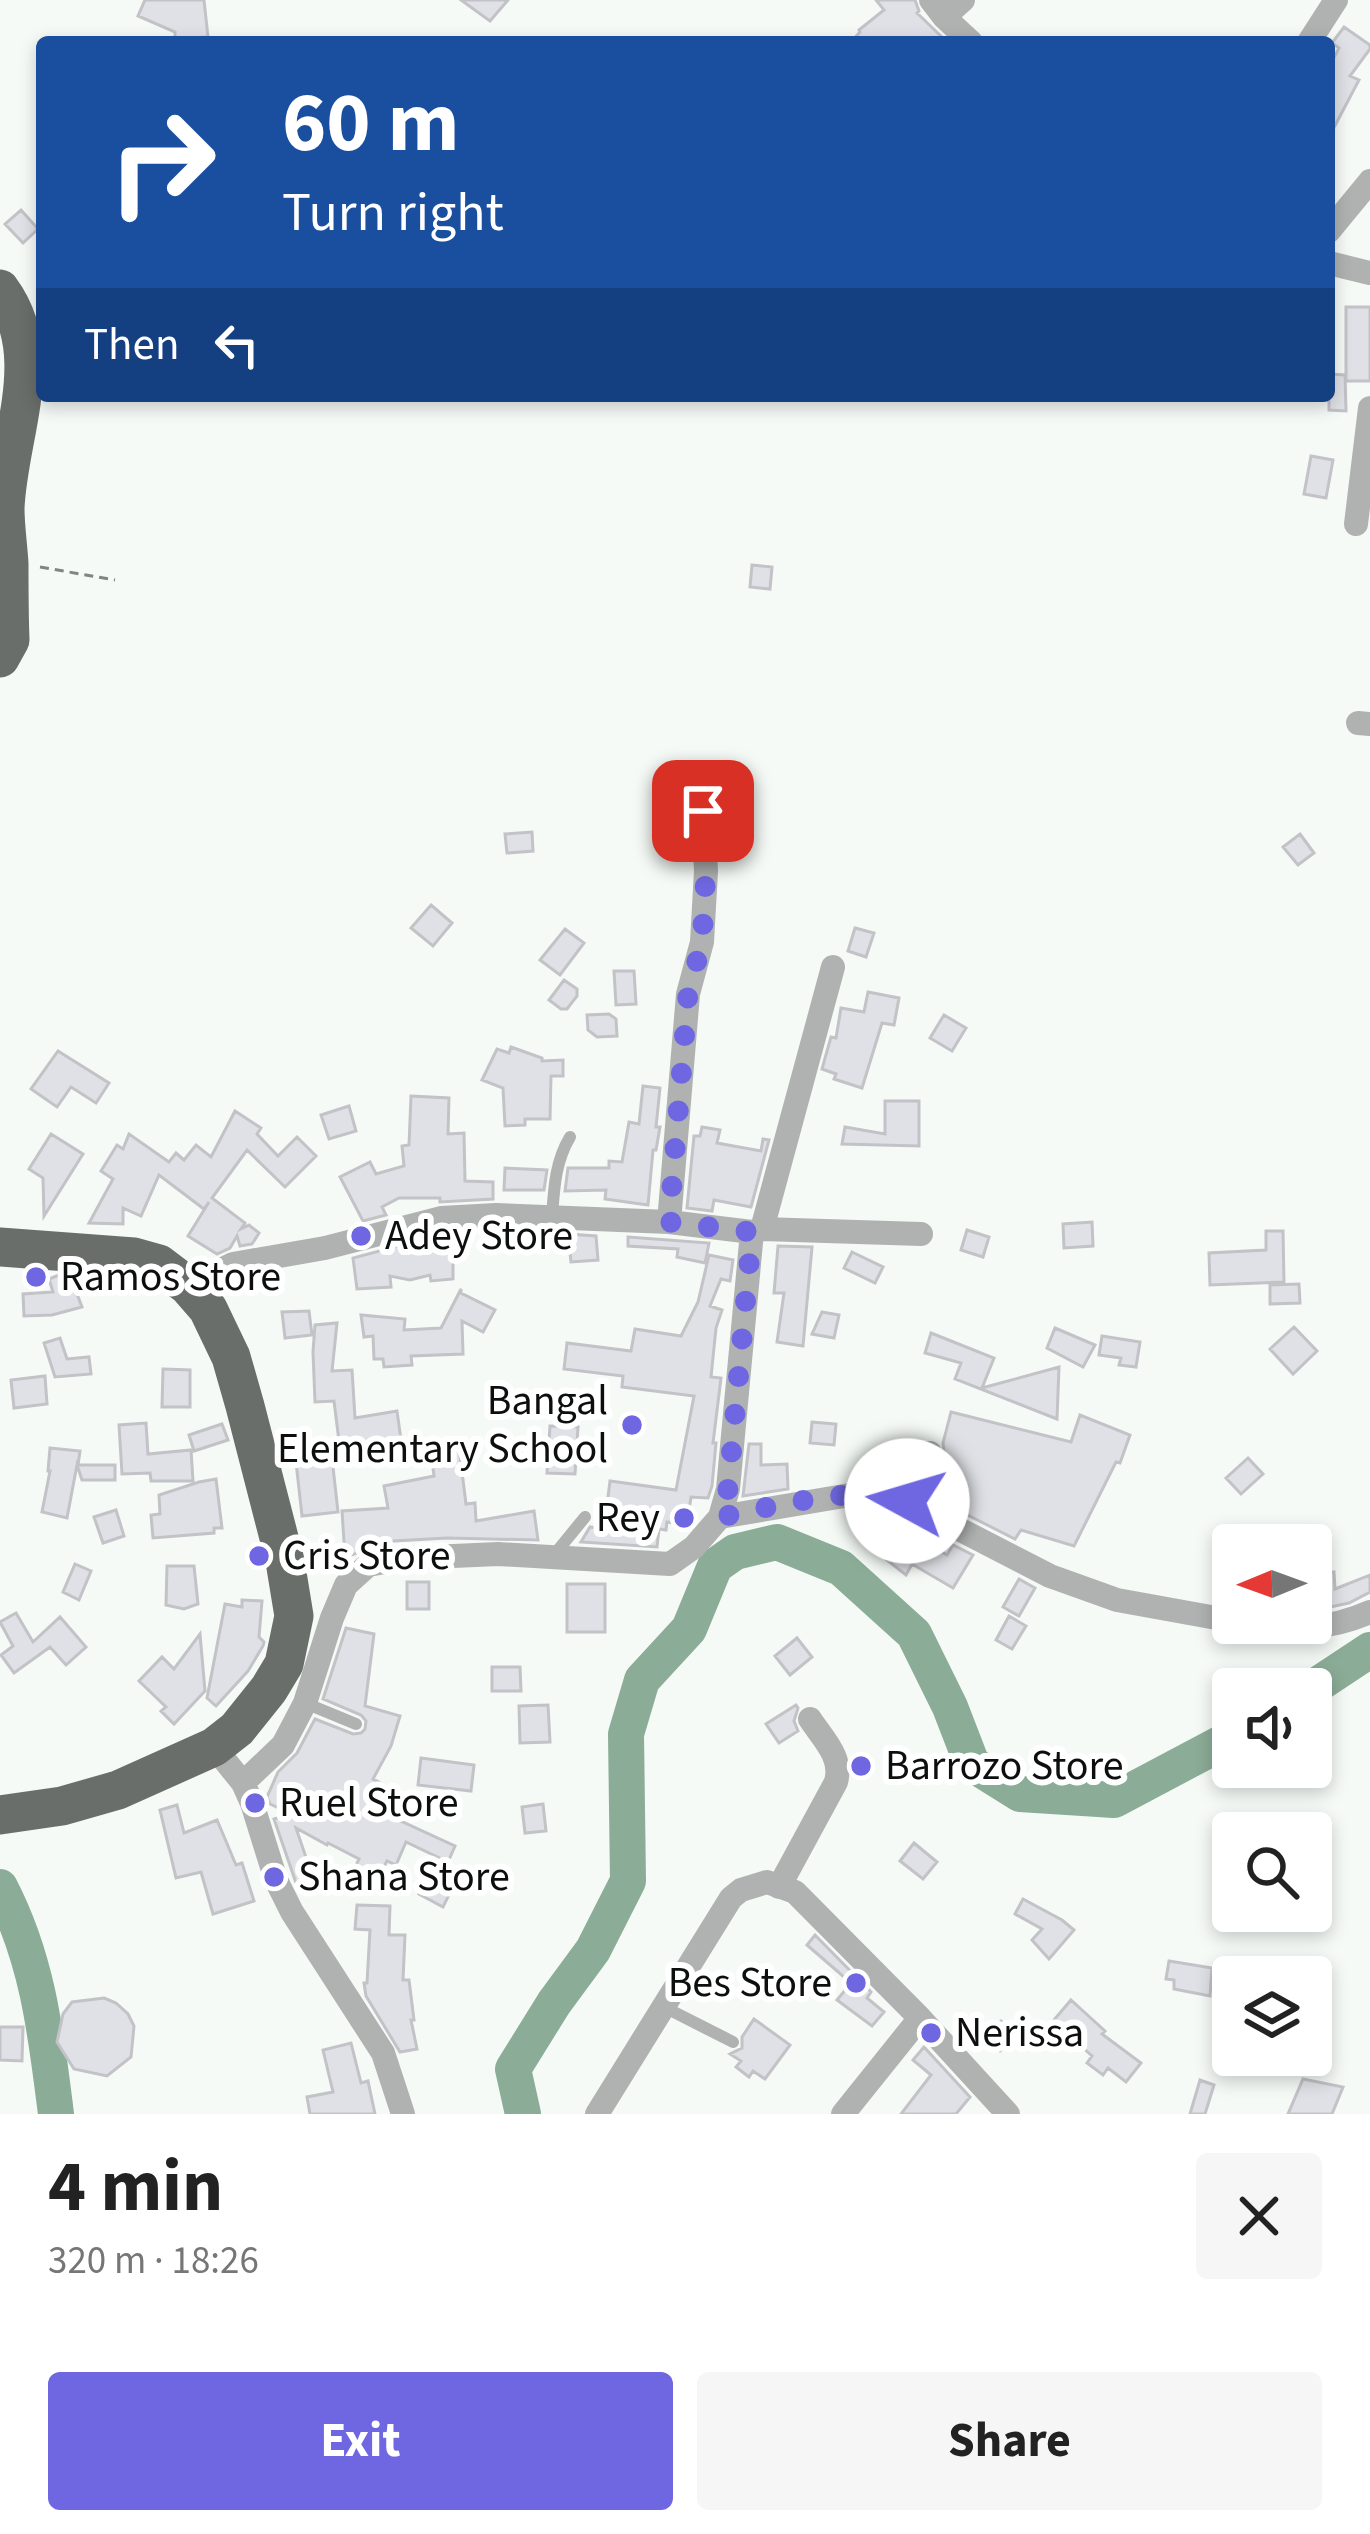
<!DOCTYPE html>
<meta charset="utf-8">
<style>
:root{--surface:#fff;--page:#f6f6f6;--text:#222;--muted:#767676;--accent:#6e67e1}
body{margin:0;font-family:"Source Sans 3",sans-serif;background:var(--page);color:var(--text);height:100vh;display:flex;flex-direction:column;font-size:45px;white-space:nowrap}
*{box-sizing:border-box;margin:0}
p{font-size:39px;color:var(--muted)}
.icon{flex:none;width:66px;height:66px;fill:none;stroke:currentColor;stroke-width:2;stroke-linecap:round;stroke-linejoin:round}
.map{position:relative;height:2114px;overflow:hidden}
.sheet{display:flex;flex-direction:column;background:var(--surface);flex:1}
.sheet>*{flex:none}
.guide{position:absolute;left:36px;top:36px;width:1299px;height:366px;border-radius:12px;box-shadow:0 6px 18px #0003;background:#1a4fa0;color:#fff;overflow:hidden}
.needle{width:78px;rotate:269deg}
.fabs{position:absolute;left:1212px;top:1524px;display:grid;gap:24px}
.fabs a{display:grid;place-items:center;width:120px;height:120px;border-radius:12px;background:var(--surface);box-shadow:0 6px 18px #0003;font-size:60px}
.pin{position:absolute;display:grid;place-items:center;width:102px;height:102px;color:#fff;margin:-51px;border-radius:24px;box-shadow:0 6px 18px #0006}
.me{position:absolute;width:132px;margin:-66px;rotate:276deg;stroke-linejoin:round;filter:drop-shadow(0 0 9px #0008)}
.turn{display:flex;align-items:center;gap:42px;height:252px;padding:0 48px;font-size:54px}
.turn .icon{width:156px;height:156px;stroke-width:2.5}
.turn b{display:block;font-size:84px;line-height:102px}
.then{display:flex;align-items:center;height:114px;padding:0 48px;background:#0003;gap:24px;font-size:45px}
.round{display:grid;place-items:center;flex:none;width:126px;height:126px;border-radius:12px;background:var(--page)}
.headline{display:flex;align-items:center;justify-content:space-between;height:204px;padding:0 48px}
h1{font-size:72px;font-weight:700;line-height:90px}
.cta{display:flex;gap:24px;margin-top:auto;padding:24px 48px}
.cta a{flex:1;height:138px;border-radius:12px;background:var(--accent);color:#fff;font-size:48px;font-weight:700;line-height:138px;text-align:center}
.cta a+a{background:var(--page);color:var(--text)}
.map>svg:first-child{display:block}
.lines{fill:none;stroke-linecap:round;stroke-linejoin:round}
.river{stroke:#8bac97;stroke-width:36}
.building{fill:#e0e1e6;stroke:#c2c2c7;stroke-width:3}
.path{stroke:#818582;stroke-width:3;stroke-dasharray:9 6;stroke-linecap:butt}
.service{stroke:#b0b2b1;stroke-width:12}
.minor{stroke:#b0b2b1;stroke-width:24}
.trunk{stroke:#6a6e6a;stroke-width:39}
.route{stroke:#6e67e1;stroke-width:21;stroke-dasharray:0 37.8}
.poi-dot{fill:#6e67e1;stroke:#fff;stroke-width:4.5}
.labels{text-anchor:middle;dominant-baseline:central;stroke-width:12;stroke-linejoin:round;paint-order:stroke}
.poi-label{font-size:42px;fill:#0d0f0e;stroke:#fff;text-anchor:start}
</style>
<div class="map">
<svg width="1370" height="2114" viewBox="0 0 1370 2114">
<rect width="100%" height="100%" fill="#f5faf6"/>
<g class="lines">
<path class="river" d="M1311,1689L1370,1650
M0,1887C38,1960 46,2034 56,2114
M523,2114L513,2069L554,2003L593,1950L628,1881L626,1734L642,1680L689,1629L715,1566L735,1552L777,1542L841,1568L914,1634L950,1707L972,1764L1020,1794L1114,1800L1233,1737"/>
</g>
<path class="building" d="M145,0H204L208,37L175,39V32L138,16Z
M461,0H508L490,21Z
M876,0H915L919,11L917,13L947,42H851L860,32L859,30L884,10Z
M1344,27L1370,45V49L1350,76L1359,80L1329,137V67L1339,48L1332,43Z
M21,210L38,229L23,243L5,224Z
M1346,307H1370V381H1346Z
M1329,374L1345,375L1346,411L1329,410Z
M1311,456L1333,460L1326,498L1304,494Z
M752,565L772,567L770,589L750,587Z
M532,832L533,851L507,853L505,834Z
M1300,834L1314,853L1298,865L1283,847Z
M431,905L452,923L433,946L411,928Z
M855,928L874,933L866,957L848,951Z
M565,929L584,943L560,975L540,960Z
M614,971H634L636,1004L616,1005Z
M564,980L577,989V996L567,1009H561L549,1000Z
M868,992L899,998L894,1025L882,1023L862,1088L834,1079L836,1074L822,1069L831,1037L836,1038L841,1008L864,1012Z
M609,1014L616,1019L617,1036L597,1037L588,1030L587,1015Z
M944,1015L966,1028L952,1051L930,1038Z
M511,1047L542,1058V1061L563,1060V1076H551L550,1119H525V1125L505,1126L503,1088L482,1080L497,1049L509,1053Z
M58,1051L109,1083L96,1103L71,1087L57,1107L31,1089Z
M643,1086L660,1088L656,1127H660L656,1150H653L648,1205L605,1199L606,1190L565,1191L568,1168H609V1161L622,1162L629,1122L639,1124Z
M411,1096L449,1098L448,1134L464,1133L465,1181L493,1182V1199L440,1202V1198H399L382,1207L386,1215L363,1221L340,1177L370,1162L376,1174L404,1166L402,1146L409,1145Z
M885,1101H919V1146L842,1144L845,1127L885,1134Z
M349,1106L356,1131L329,1139L321,1115Z
M235,1111L261,1128L257,1134L278,1156L297,1137L316,1156L285,1187L247,1150L212,1198L245,1223L241,1229L249,1225L259,1233L252,1244L240,1246L237,1236L230,1248L217,1254L188,1236L209,1202L204,1209L159,1175L141,1216L123,1208V1224L89,1223L113,1179L101,1171L117,1145L123,1149L129,1134L169,1162L176,1153L184,1160L196,1145L211,1157Z
M702,1127L720,1130L717,1143L761,1151L763,1139L769,1140L751,1207L714,1200L712,1211L687,1208L694,1136H700Z
M51,1134L83,1154L44,1216L43,1178L29,1169Z
M505,1168L547,1170L544,1190H504Z
M1092,1222L1093,1246L1064,1248L1063,1224Z
M967,1230L989,1237L983,1257L961,1250Z
M1266,1231H1283L1284,1282L1210,1285L1209,1253L1266,1250Z
M568,1234L596,1236L598,1260L571,1262Z
M628,1237L709,1243L705,1263L677,1257L678,1249L628,1246Z
M417,1241L453,1242V1279L431,1281L430,1275L410,1280L390,1276L391,1287L357,1289L353,1258Z
M778,1246L812,1247L803,1346L777,1342L784,1293H774Z
M852,1252L883,1267L875,1283L844,1268Z
M709,1255L733,1260L730,1281L721,1279L710,1306L722,1310L716,1328L711,1377L721,1378L713,1443H716L712,1486L708,1498L691,1497L687,1525L667,1522L666,1530L659,1529L657,1547L581,1542L590,1527L604,1529L610,1481L676,1490L694,1396L622,1387L623,1376L564,1369L567,1343L631,1351L635,1329L681,1336L698,1302Z
M59,1275L70,1276L82,1307L52,1315L24,1316L23,1294L53,1292L49,1279Z
M1299,1284L1300,1303L1270,1304V1285Z
M461,1289V1293L495,1310L483,1332L462,1321L463,1354L411,1356L412,1365L384,1367L383,1359H374L373,1336L364,1337L361,1315L405,1319L404,1330L441,1328Z
M309,1311L312,1335L285,1338L282,1312Z
M822,1312L839,1315L834,1338L812,1334Z
M337,1323L332,1371L352,1370L355,1418L397,1411L402,1447L341,1457L334,1401L315,1402L313,1352L315,1325Z
M1294,1327L1317,1351L1293,1374L1270,1349Z
M1055,1328L1095,1345L1083,1367L1047,1348Z
M931,1333L994,1358L982,1388L1059,1367L1057,1419L955,1379L961,1363L925,1353Z
M1102,1336L1140,1342L1136,1367L1119,1365L1121,1358L1099,1355Z
M60,1338L67,1359L89,1357L91,1374L55,1377L44,1343Z
M163,1369L190,1370V1407H162Z
M45,1376L47,1404L14,1408L11,1380Z
M951,1412L1071,1442L1080,1415L1130,1435L1120,1463L1116,1462L1074,1546L1021,1530L1015,1539L928,1495L945,1459L943,1443Z
M812,1422L836,1424L834,1445L810,1443Z
M146,1423L148,1454L191,1450L193,1481H151L150,1473L122,1474L119,1425Z
M222,1424L228,1440L194,1451L189,1435Z
M550,1426L578,1427L575,1474L547,1473Z
M458,1440L466,1504L475,1503L476,1521L534,1511L538,1540L447,1538L377,1542V1547L345,1557L342,1511L388,1508L384,1486L434,1476L430,1444Z
M749,1444H761V1465L787,1464L788,1489L743,1496Z
M50,1448L80,1451L78,1465H115V1480H82L77,1465L67,1518L42,1512L50,1471H48Z
M332,1458L338,1512L302,1516L296,1462Z
M1248,1458L1263,1474L1241,1494L1226,1478Z
M216,1479L222,1528H214V1533L153,1538L151,1515L160,1514L159,1495L199,1482Z
M116,1510L124,1536L103,1543L94,1517Z
M904,1530L947,1555L953,1545L973,1555L953,1588L912,1564L906,1575L887,1560Z
M75,1564L91,1571L79,1600L63,1592Z
M167,1566H194L198,1604L184,1609L166,1605Z
M1334,1572L1335,1589L1370,1575V1592L1349,1603L1316,1610L1314,1601L1320,1600L1318,1574Z
M1019,1579L1035,1588L1019,1616L1003,1607Z
M407,1582H429V1609H407Z
M567,1584H605V1632H567Z
M242,1600L262,1601L259,1637L264,1642L263,1646L248,1671L216,1706L207,1698L225,1604L242,1607Z
M16,1613L33,1642L60,1617L86,1647L66,1665L50,1647L14,1673L1,1655L13,1646L0,1622Z
M1009,1616L1026,1626L1012,1649L996,1640Z
M346,1628L374,1634L365,1706L400,1716L391,1746L373,1779L402,1794L390,1816L455,1846L448,1862L406,1842L396,1865L387,1861L374,1886L352,1874L359,1859L328,1843L327,1845L296,1828L313,1878L296,1883L274,1819L291,1814L270,1804L267,1797L278,1772L297,1753L315,1719L353,1734L361,1733L365,1729L366,1721L361,1715L323,1699Z
M200,1634L205,1691L174,1724L161,1711L166,1707L139,1681L162,1657L174,1669Z
M797,1638L812,1657L790,1675L775,1656Z
M492,1667H520L521,1691H492Z
M548,1705L550,1742L520,1743L519,1706Z
M796,1705L798,1708L794,1721L798,1731L779,1743L766,1724Z
M421,1758L474,1765L471,1791L418,1785Z
M543,1804L546,1831L525,1833L522,1807Z
M177,1805L184,1833L217,1820L236,1865L242,1863L254,1901L213,1914L201,1872L176,1878L160,1810Z
M914,1843L937,1862L923,1879L900,1861Z
M428,1875L453,1887L443,1907L419,1894Z
M1023,1899L1062,1920L1074,1930L1049,1959L1032,1940L1042,1929L1015,1914Z
M357,1905L390,1906L389,1935H405L403,1980H409L414,2020H411L417,2049L400,2052L366,1996L364,1983H367L370,1930L355,1929Z
M815,1935L871,1992L867,1998L884,2012L872,2026L837,2000L851,1983L807,1945Z
M1169,1961L1212,1968L1210,1996L1174,1989V1980L1166,1979Z
M104,1998L116,2003L128,2014L134,2026L131,2057L107,2076L74,2069L57,2042L63,2014L72,2002Z
M1071,2000L1105,2031L1102,2034L1141,2063L1126,2082L1108,2068L1103,2075L1087,2063L1092,2056L1053,2021Z
M754,2019L790,2045L765,2079L753,2071L749,2077L736,2067L741,2061L730,2054L742,2048V2037Z
M1001,2021L1016,2036L1000,2051L985,2036Z
M0,2027H23L22,2061L0,2060Z
M351,2043L361,2083L368,2081L375,2114H310L307,2097L333,2092L323,2050Z
M924,2047L970,2097L956,2114H901L931,2075L913,2060Z
M1303,2079L1343,2087L1332,2114H1288Z
M1200,2080L1214,2085L1205,2114H1190Z"/>
<g class="lines">
<path class="path" d="M40,567L115,580"/>
<path class="service" d="M552,1217C554,1189 555,1162 570,1137
M554,1555L585,1517
M305,1703L356,1724
M664,2007L733,2042"/>
<path class="minor" d="M931,0L944,17L971,42
M944,17L963,0
M1309,42L1336,0
M1329,231L1370,181
M1329,263L1370,273
M1356,524L1370,408
M1358,723L1370,724
M669,1222L688,994L702,942L706,871L703,811
M762,1229L833,967
M188,1286L233,1264L325,1248L441,1218L496,1215L669,1222L752,1232L762,1229L921,1234
M907,1501L930,1453
M720,1517L856,1494L893,1495L1050,1576L1117,1600L1233,1621
M1251,1623C1296,1629 1327,1631 1370,1612
M214,1747L243,1783L252,1803L276,1880L292,1912L383,2053L403,2114
M243,1783L283,1745L305,1703L332,1618L346,1585L368,1565L408,1558L498,1554L670,1564L694,1547L720,1517L728,1489L752,1232
M779,1887L836,1782C843,1757 823,1739 810,1719
M597,2114L731,1898L741,1890L767,1882L795,1892L920,2018L1008,2114
M843,2114L920,2018"/>
<path class="trunk" d="M0,289C49,355 8,435 5,508C5,527 8,546 9,564C9,590 9,615 10,640L0,658
M0,1247L134,1257L159,1264L188,1286L208,1309L231,1357L245,1406L285,1561L294,1616L284,1664L269,1689L237,1729L214,1747L118,1790L62,1806L0,1815"/>
</g>
<g class="lines">
<path class="route" d="M703,811L706,871L702,942L688,994L669,1222L752,1232L728,1489L720,1517C767,1508 866,1482 907,1501"/>
</g>
<g class="poi-dot">
<circle cx="361" cy="1236" r="12"/>
<circle cx="36" cy="1277" r="12"/>
<circle cx="632" cy="1425" r="12"/>
<circle cx="684" cy="1518" r="12"/>
<circle cx="259" cy="1556" r="12"/>
<circle cx="861" cy="1766" r="12"/>
<circle cx="255" cy="1803" r="12"/>
<circle cx="274" cy="1877" r="12"/>
<circle cx="856" cy="1983" r="12"/>
<circle cx="931" cy="2033" r="12"/>
</g>
<g class="labels">
<g class="poi-label">
<text x="385" y="1236">Adey Store</text>
<text x="60" y="1277">Ramos Store</text>
<text x="608" y="1401" text-anchor="end">Bangal<tspan x="608" dy="48">Elementary School</tspan></text>
<text x="660" y="1518" text-anchor="end">Rey</text>
<text x="283" y="1556">Cris Store</text>
<text x="885" y="1766">Barrozo Store</text>
<text x="279" y="1803">Ruel Store</text>
<text x="298" y="1877">Shana Store</text>
<text x="832" y="1983" text-anchor="end">Bes Store</text>
<text x="955" y="2033">Nerissa</text>
</g>
</g>
</svg>
<div class="fabs">
<a><svg class="needle" viewBox="-14 -14 28 28"><path d="M0-13l5 13h-10z" fill="#e53935"/><path d="M0 13l5-13h-10z" fill="#767676"/></svg></a>
<a><svg class="icon" aria-label="sound" viewBox="0 0 24 24"><path d="M4 9h4l5-4v14l-5-4H4zM17 9q2 3 0 6"/></svg></a>
<a><svg class="icon" aria-label="search" viewBox="0 0 24 24"><circle cx="10" cy="10" r="6"/><path d="M15 15l6 6"/></svg></a>
<a><svg class="icon" aria-label="layers" viewBox="0 0 24 24"><path d="M12 4l9 5-9 5-9-5zM3 14l9 5 9-5"/></svg></a>
</div>
<div class="pin" style="left:703px;top:811px;background:#d93025"><svg class="icon" aria-label="arrive" viewBox="0 0 24 24"><path d="M6 21V4h12l-3 4 3 4H6"/></svg></div>
<svg class="me" style="left:907px;top:1501px" viewBox="-20 -20 40 40"><circle r="19" fill="#fff"/><path d="M0-13L10 11 0 6-10 11z" fill="#6e67e1"/></svg>
<div class="guide">
<div class="turn"><svg class="icon" aria-label="right" viewBox="0 0 24 24"><path d="M7 20v-9h11M14 6l5 5-5 5"/></svg><div><b>60 m</b>Turn right</div></div>
<div class="then">Then<svg class="icon" aria-label="left" viewBox="0 0 24 24"><path d="M17 20v-9H6M10 6l-5 5 5 5"/></svg></div>
</div>
</div>
<section class="sheet">
<div class="headline"><div><h1>4 min</h1><p>320 m · 18:26</p></div><a class="round"><svg class="icon" aria-label="close" viewBox="0 0 24 24"><path d="M6 6l12 12M18 6L6 18"/></svg></a></div>
<div class="cta"><a>Exit</a><a>Share</a></div>
</section>
